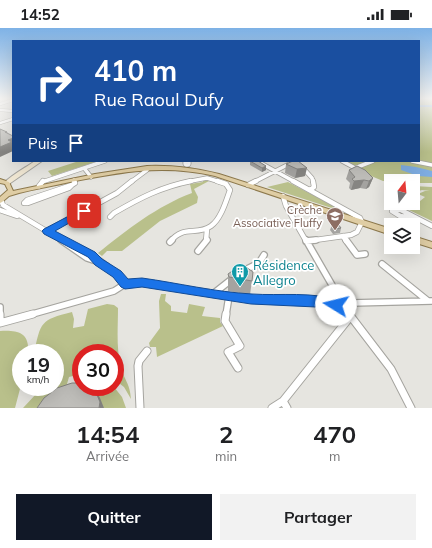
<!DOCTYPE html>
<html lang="fr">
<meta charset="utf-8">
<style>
:root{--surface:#fff;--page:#f2f2f2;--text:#202124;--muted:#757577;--accent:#111827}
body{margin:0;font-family:Mulish,sans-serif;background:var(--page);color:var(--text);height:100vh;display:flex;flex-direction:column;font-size:15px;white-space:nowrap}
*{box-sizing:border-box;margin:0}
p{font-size:13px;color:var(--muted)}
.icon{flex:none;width:22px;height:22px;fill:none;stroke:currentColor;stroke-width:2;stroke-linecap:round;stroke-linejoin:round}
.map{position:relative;height:380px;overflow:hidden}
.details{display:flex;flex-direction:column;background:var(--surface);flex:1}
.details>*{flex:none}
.guide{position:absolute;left:12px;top:12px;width:408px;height:122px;border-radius:0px;box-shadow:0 4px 16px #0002;background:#1a4fa0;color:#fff;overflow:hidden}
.needle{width:26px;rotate:16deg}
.tools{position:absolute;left:384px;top:146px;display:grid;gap:8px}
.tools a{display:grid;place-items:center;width:36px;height:36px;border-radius:0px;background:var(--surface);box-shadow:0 4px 16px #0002;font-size:20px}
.speed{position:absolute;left:12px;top:316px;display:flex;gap:8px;font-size:20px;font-weight:700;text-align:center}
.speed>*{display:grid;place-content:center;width:52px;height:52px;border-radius:50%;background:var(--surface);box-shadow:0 4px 16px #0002;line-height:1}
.speed small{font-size:10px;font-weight:400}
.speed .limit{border:6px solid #d22;background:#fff;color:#111}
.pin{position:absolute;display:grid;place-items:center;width:34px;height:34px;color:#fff;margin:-17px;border-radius:8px;box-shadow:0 2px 6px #0006}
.me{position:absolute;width:44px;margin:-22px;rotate:279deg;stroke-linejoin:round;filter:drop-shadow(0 0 3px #0008)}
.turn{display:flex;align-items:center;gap:14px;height:84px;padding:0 16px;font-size:18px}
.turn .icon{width:52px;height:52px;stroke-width:2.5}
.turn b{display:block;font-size:28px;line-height:34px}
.then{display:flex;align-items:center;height:38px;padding:0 16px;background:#0003;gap:8px;font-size:15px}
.eta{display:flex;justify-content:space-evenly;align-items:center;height:68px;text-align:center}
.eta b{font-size:24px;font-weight:700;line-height:28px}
.primary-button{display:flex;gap:8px;margin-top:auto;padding:8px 16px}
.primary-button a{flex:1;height:46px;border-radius:0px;background:var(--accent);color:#fff;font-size:16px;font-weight:700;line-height:46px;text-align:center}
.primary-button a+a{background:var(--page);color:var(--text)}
.status{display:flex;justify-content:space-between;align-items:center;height:28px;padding:0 20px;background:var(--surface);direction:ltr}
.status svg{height:11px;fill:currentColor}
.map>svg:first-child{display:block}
.green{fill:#b9c08b}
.water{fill:#7faee3}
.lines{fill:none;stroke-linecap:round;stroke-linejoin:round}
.river{fill:#7faee3;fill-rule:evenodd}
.minor-far4-casing{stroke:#a5a49f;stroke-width:3.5}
.minor-far3-casing{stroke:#a5a49f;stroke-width:5}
.minor-far2-casing{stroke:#a5a49f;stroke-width:6}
.minor-far1-casing{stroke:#a5a49f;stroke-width:8}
.minor-casing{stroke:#a5a49f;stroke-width:9}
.secondary-casing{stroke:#a5a49f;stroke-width:2}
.primary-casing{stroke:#8d794d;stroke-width:2}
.minor-far4{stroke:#fff;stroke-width:2.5}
.minor-far3{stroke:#fff;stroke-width:3.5}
.minor-far2{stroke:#fff;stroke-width:4.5}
.minor-far1{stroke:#fff;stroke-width:5.5}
.minor{stroke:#fff;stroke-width:7}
.secondary{fill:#efe6d2;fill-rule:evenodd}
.primary{fill:#dfcda4;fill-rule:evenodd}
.wall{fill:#a4a3a0}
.shaded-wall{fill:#868582}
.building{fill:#bfbeba;stroke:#868582}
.route{fill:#1a73e8;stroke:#114b97}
.labels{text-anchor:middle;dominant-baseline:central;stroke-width:3.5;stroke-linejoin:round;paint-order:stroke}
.education-label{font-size:11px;fill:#785e54;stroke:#fff;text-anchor:end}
.near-culture-label{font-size:13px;fill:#0d838f;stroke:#fff;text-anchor:start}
</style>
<div class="status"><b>14:52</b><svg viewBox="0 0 49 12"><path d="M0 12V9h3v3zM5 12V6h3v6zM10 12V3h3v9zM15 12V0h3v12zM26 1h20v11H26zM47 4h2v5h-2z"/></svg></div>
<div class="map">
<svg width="432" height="380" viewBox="0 0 432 380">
<rect width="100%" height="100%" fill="#e6e5e0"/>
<path class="green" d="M419,71H432V155H413V153H383L364,145L345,133H419Z
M79,133L95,134L52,148L48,143Z
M203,152L209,153L194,161L198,169L197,175L160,193L122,223H107L102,228L98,225C127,202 157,178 192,165L190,156L203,154Z
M288,154L347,185L267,159Z
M413,158L432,159V193L409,182L425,169L418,166L425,163H430L422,162L415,164L413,163Z
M161,266H166L165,273L171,278V283L187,285L189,276L205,279L202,288L220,290V294L223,298L157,329L156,319H150L149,315L160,300L159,273Z
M107,276L114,277L118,280C118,299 116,321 121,339C124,352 130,355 131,371L124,359L115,352V325H81V340L74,341L73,348L69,349L67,356L81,354V359H114L122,369L126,380H23L37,365L31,362L29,359H55V325H34C41,294 40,292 72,284L74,291L73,300L84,298L88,281Z
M0,303C17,302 30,304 28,325H21V357L15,380H0Z"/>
<path class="water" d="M401,137L416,139L432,143V149L418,148L401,142Z"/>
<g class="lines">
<path class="river" d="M419,77H432V79H419Z"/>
<defs>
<path id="minor-far4" d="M0,76L13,72
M0,82L13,83
M0,95L13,91"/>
<path id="minor-far3" d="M185 135a2 2 0 1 1 4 0a2 2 0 1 1-4 0Z
M257,133L295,154
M342,133L355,140L373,133
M412,133L432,137
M84,140L91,149
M303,140L312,150L313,154
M207,150L220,154
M74,152L75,154
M42,154L105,133
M131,154L147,142
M186,154L207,150
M254,154L291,135"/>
<path id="minor-far2" d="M293,153L360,190L362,194L357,204L351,207L308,213
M72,157L69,160L28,175H24L27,172Z
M72,157L75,155L74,153
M248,157L256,153
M39,158L43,153
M310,162L314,159L313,153
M283,168L286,178L306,213
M1,172L3,177L63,213
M0,182L17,188
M110,189L114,185C140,170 161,159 191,153
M416,190L400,188L392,183L393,181L401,182L432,198
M47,203L117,165L132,153
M343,208L346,213
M171,213C183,197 197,208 211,198C221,191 226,173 230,162L226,156L217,153
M206,213L207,201"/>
<path id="minor-far1" d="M61,212L87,230L99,234
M306,212L340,271
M346,212L357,227L365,226
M306,213L316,212
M170,214L172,212
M67,215C84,221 114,241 125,256
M198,223L207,212
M382,236L428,273
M243,243L259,235L264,227
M125,256L142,255L251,271L315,273L336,277
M213,266L232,251
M342,271C348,271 352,274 353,280L350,284H343L337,279V273Z
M351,275L432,273
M0,279V287
M348,284L350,287
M29,287L114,263L125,256
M226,287L229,268"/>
<path id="minor" d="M0,286V292
M226,286L225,293L240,318L228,324L238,340
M349,286L391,341L411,380
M0,295L33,286
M283,373L287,380
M140,380L138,338L139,333L147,323
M272,380L283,373L350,289"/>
<path id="secondary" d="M35,133H42L9,156H5L4,155C13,146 25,140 35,133Z"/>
<path id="primary" d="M147,138C172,137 195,140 219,146L391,201V207L215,148C163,136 121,144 70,154C53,158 35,161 19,165L9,168L2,174L0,175V169L8,162L5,156L0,155V151L9,154L13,163L95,146Z
M413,208L432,214V220L413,214Z"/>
</defs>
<use href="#minor-far4" class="minor-far4-casing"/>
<use href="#minor-far3" class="minor-far3-casing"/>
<use href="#minor-far2" class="minor-far2-casing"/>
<use href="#minor-far1" class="minor-far1-casing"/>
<use href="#minor" class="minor-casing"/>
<use href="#secondary" class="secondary-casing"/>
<use href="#primary" class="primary-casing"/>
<use href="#minor-far4" class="minor-far4"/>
<use href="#minor-far3" class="minor-far3"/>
<use href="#minor-far2" class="minor-far2"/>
<use href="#minor-far1" class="minor-far1"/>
<use href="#minor" class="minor"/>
<use href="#secondary" class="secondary"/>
<use href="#primary" class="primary"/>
</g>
<path class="wall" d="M250,133L266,142L262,144L250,137Z
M293,133L305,148L295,150L285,145L286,136Z
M349,142L373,150L369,159L366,161L360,160L351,162L349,160L350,155L346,151Z
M332,197L341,200L340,205L333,206L330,202Z
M253,244L250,267L228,263V246Z"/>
<path class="shaded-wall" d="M5,104H7L11,111L13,110V123L0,129V119Z
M266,138V142L262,144V140Z
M307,140L305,148L295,150L297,141Z
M373,150L369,159L366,161L369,153Z
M364,152L360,160L351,162L354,153Z
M95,362L100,370L104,380H99Z"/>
<path class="building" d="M0,101L7,104H5L13,108V110L8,112L12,114L0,119Z
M250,133H258L266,138L262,140Z
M293,133H298L307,140L297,141L286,136Z
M357,138L365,142L373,150L369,153L364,152L354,153L352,151L355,149L349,142Z
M338,196L341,200L335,201L332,197Z
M242,236L253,244L252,253L229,249L228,246Z
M72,355H81V359H90L95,362L100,374L99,380H37L44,370L57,360Z"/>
<linearGradient id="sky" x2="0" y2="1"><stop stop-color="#7eb2e6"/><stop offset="0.57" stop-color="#f4f3f1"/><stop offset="1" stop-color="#f4f3f1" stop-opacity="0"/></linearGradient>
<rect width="432" height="124" fill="url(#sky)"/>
<path class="route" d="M84,180L88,183L87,185L55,203L95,224L102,231L121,243L128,251L142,250C178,255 215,264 252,266C280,268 313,263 341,273L342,277L341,280L336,282L316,279L251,276L142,259L125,261L121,259L113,249L95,237L88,229L44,206L42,203L44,201Z"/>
<defs>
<symbol id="school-pin" viewBox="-11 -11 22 30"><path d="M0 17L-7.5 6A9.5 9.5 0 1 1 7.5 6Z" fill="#8d6e63" stroke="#fff"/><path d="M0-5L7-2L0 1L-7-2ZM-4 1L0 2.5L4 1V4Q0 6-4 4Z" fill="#fff"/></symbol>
<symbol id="building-pin" viewBox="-11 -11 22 30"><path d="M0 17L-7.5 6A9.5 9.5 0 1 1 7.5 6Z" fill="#0f9aa8" stroke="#fff"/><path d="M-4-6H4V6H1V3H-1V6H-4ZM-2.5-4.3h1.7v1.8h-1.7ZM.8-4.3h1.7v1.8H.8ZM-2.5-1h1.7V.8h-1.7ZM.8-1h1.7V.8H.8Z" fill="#fff"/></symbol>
</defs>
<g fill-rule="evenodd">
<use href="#school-pin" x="325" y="178" width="20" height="27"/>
<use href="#building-pin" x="230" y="234" width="20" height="27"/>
</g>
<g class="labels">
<g class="education-label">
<text x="322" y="182">Crèche<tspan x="322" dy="13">Associative Fluffy</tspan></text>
</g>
<g class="near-culture-label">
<text x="253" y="237">Résidence<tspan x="253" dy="15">Allegro</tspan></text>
</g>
</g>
</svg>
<div class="tools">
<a><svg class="needle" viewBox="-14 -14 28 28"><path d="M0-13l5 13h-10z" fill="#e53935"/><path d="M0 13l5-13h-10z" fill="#757577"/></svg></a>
<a><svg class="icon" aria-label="layers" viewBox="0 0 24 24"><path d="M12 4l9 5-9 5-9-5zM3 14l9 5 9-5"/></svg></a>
</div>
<div class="speed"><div>19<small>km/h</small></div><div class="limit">30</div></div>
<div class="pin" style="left:84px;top:183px;background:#d93025"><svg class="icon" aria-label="arrive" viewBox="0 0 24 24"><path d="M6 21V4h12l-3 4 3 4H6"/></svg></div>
<svg class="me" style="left:336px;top:277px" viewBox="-20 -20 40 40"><circle r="19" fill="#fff"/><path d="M0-13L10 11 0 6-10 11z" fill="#1a73e8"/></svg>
<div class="guide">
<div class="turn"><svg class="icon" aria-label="right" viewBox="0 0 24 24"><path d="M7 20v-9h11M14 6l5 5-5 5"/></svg><div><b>410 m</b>Rue Raoul Dufy</div></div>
<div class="then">Puis<svg class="icon" aria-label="arrive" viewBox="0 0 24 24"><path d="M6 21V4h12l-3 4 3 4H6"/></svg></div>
</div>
</div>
<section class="details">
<div class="eta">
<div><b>14:54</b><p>Arrivée</p></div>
<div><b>2</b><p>min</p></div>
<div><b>470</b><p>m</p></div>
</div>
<div class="primary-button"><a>Quitter</a><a>Partager</a></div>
</section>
